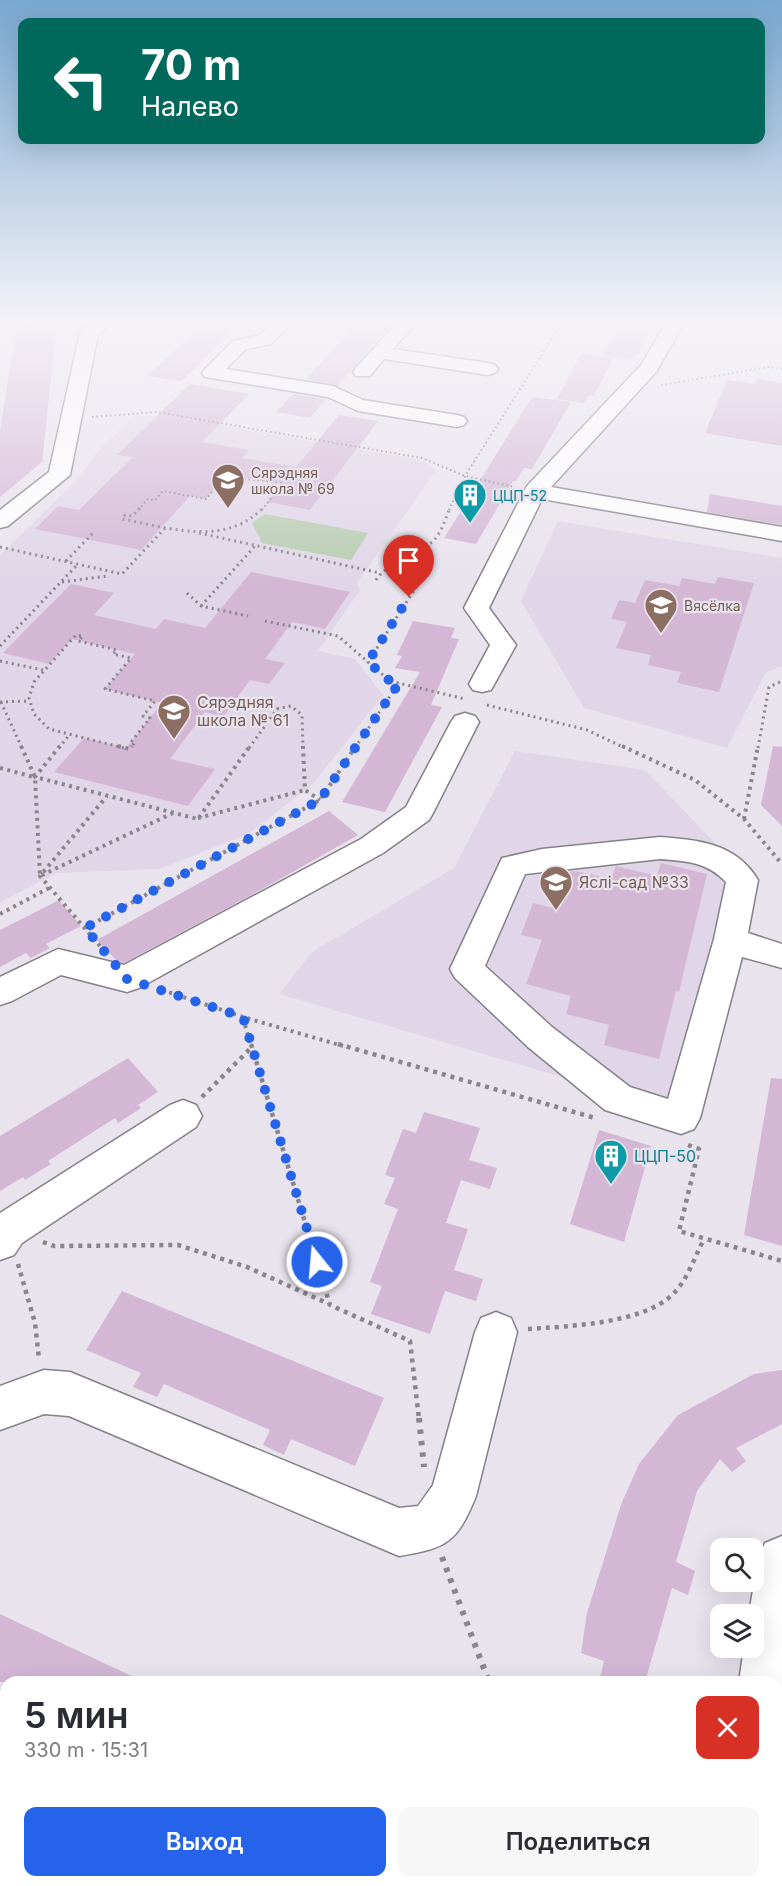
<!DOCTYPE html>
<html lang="ru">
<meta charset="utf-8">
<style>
:root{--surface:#fff;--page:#f7f7f7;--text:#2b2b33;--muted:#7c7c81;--accent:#2563eb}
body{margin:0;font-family:Inter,sans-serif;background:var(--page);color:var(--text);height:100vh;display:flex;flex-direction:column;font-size:22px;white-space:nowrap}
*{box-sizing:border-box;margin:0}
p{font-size:20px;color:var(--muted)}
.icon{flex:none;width:33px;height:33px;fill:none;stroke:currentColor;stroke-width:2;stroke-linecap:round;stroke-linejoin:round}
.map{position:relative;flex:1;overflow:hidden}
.details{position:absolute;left:0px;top:1676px;width:783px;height:212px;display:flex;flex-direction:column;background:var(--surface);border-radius:18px 18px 0 0;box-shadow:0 6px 24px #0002}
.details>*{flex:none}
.hud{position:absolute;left:18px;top:18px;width:747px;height:126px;border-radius:12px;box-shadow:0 6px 24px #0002;background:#00695c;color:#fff;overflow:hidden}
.tools{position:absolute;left:710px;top:1538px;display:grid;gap:12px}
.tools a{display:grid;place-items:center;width:54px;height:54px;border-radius:12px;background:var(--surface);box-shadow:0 6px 24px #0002;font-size:30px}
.pin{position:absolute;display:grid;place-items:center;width:51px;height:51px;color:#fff;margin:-62px -26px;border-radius:50% 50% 50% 0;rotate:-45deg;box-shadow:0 0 6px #0007}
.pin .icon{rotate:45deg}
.me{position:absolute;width:66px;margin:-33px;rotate:343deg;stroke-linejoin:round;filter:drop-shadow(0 0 4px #0008)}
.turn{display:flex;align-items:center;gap:21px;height:126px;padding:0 24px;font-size:27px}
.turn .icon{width:78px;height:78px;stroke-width:2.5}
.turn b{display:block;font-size:42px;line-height:51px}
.round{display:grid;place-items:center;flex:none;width:63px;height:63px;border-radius:12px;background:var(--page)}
.summary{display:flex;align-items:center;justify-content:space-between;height:102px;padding:0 24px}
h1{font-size:36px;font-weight:600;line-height:45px}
.cta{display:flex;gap:12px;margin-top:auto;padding:12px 24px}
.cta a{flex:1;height:69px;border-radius:12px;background:var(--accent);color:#fff;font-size:24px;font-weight:600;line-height:69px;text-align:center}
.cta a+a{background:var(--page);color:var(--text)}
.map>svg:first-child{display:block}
.built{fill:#e0d6e7}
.green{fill:#b8ccb1}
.building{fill:#d3b7d5}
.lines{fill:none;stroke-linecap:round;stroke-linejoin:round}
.minor-casing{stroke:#858089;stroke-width:3}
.path-far4{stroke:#88858b;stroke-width:2;stroke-dasharray:1.5 3;stroke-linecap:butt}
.path-far3{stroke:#88858b;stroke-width:3;stroke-dasharray:2 4;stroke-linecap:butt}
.path-far2{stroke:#88858b;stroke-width:4;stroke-dasharray:3 4.5;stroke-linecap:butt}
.path-far1{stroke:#88858b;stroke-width:4.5;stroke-dasharray:4 5;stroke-linecap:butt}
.path{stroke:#88858b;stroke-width:6;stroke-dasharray:4.5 7;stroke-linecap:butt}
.minor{fill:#fff;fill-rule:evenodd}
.route{stroke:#2563eb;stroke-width:10;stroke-dasharray:0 18}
.labels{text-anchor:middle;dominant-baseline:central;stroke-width:4.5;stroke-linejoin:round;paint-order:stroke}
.far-education-label{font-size:14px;fill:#785e54;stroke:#e9e3ed;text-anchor:start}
.far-culture-label{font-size:14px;fill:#0d838f;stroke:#e9e3ed;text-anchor:start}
.education-label{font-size:16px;fill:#785e54;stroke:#e9e3ed;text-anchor:start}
.culture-label{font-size:16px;fill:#0d838f;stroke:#e9e3ed;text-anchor:start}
</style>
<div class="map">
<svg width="782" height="1886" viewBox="0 0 782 1886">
<rect width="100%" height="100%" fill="#e9e3ed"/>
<path class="built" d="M134,416H167L421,460L436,470L357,583L360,590L318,651L355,659L383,695L312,785L248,834L160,869L57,873L0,902V555L79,478L97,452Z
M558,521L782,558V666L766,672L727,748L584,708L521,601Z
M515,751L645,770L741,870L681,1112L279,994L312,952L454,868Z"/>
<path class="green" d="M265,514L368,533L351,560L262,543L252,523Z"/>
<path class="building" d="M33,319L57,321L42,462L0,497V432L15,333Z
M361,319H397L337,386L306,379Z
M623,319H653L639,354L635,353L632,360L603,356Z
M200,328L232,333L181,381L147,376Z
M581,354L613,358L594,396L589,395L584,403L557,399Z
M757,379L782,383V446L705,433L727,380L755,384Z
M190,384L249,394L202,442L249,450L242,458L296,467L339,415L378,421L310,510L267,502L282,484L227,475L206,499L190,496L141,550L35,529L58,506L79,510L133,457L117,455Z
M293,394L326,399L310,418L276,412Z
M532,397L571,402L532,469L524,468L516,481H513L476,544L444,538Z
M710,494L782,506V525L707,512Z
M251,572L350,592L325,629L292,622L265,659L285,663L269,684L250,680L223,717L205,712L170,759L215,769L188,806L54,772L84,738L126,748L162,703L105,689L135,654L72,639L49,664L3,653L45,610L71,584L114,593L94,615L156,629L164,619L205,628Z
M718,577L754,583L719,692L677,683L681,672L648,665L651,655L616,648L627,622L611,619L619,600L635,603L645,580L679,586L682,578L715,584Z
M413,621L455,628L451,638L459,639L431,705L442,707L385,812L342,802L420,672L395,668L402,656L397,655Z
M773,746L782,747V826L761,805Z
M329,811L358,835L275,882L124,963L117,961L97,940Z
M661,863L707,874L679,992L676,991L659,1059L604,1045L609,1025L566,1014L571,996L526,984L542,940L521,935L533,903L553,908L567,872L575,871L611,879L616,866L657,876Z
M59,900L81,926L46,944L50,948L31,958L26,953L0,967V930Z
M128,1058L158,1092L138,1105L141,1108L118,1123L115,1118L48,1161L51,1164L25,1180L23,1177L0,1191V1136Z
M771,1078L782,1079V1246L744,1235Z
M424,1112L480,1128L469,1160L497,1168L490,1189L461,1180L446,1223L468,1229L454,1270L483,1279L476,1301L445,1291L430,1334L371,1314L382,1286L370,1282L398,1209L384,1204L395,1178L385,1175L403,1129L416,1133Z
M599,1130L651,1146L624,1242L570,1224Z
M122,1291L384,1398L355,1466L291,1439L284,1455L263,1445L270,1430L164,1384L157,1397L133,1387L141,1373L86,1350Z
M782,1370V1424L736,1448L746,1461L732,1472L720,1459L697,1491L676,1562L695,1571L688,1595L672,1588L645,1682H599L604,1661L581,1653L587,1613L622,1502L639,1464L678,1415L754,1374Z
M0,1614L144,1682H0Z"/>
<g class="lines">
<defs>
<path id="minor" d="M95,319H115L98,335L70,475L8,526L0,528V510L49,472L80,333Z
M276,319H295L271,344L246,349L226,369L333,386L363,400L457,415L464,417L467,421L464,425L457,427L358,411L328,397L205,377L202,373L205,369L233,341L258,336Z
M400,319H419L393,349L488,363L495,365L498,369L495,373L488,375L384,359L370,376H356L353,372L356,368Z
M668,319H686L656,372L551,487L782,527V541L542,499L489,608L516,645L491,690L482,692L473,690L469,684L490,645L464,608L527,486L641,365Z
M465,713L475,716L479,722L433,813L429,820L383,853L139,988L127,992L61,975L12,1001L0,1005V977L58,949L124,965L361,839L406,807L451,722L455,716Z
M660,837C698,840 736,843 758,880L748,933L782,944V968L742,957L700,1118L694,1129L681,1134L605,1110L528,1047L455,978L450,969L502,858L542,849ZM660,859C687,861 707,862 726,882L714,939L668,1099L630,1087L552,1027L485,966L525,874Z
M183,1100L196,1105L202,1116L196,1127L22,1243L14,1255L0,1260V1213L170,1105Z
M496,1312L511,1318L517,1332L476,1496C457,1543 447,1548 399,1556L69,1416L44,1414L0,1430V1386L44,1370L70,1372L399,1508L418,1506L433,1485L475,1332L481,1318Z
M782,1536V1700L777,1702V1682H739L744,1647H753V1614H749L758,1560L765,1543Z
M0,1773L6,1776V1830L0,1827Z
M154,1881H219L221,1886H156Z
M705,1881H761V1886H705Z"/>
</defs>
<use href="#minor" class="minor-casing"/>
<path class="path-far4" d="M563,321L603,327L608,319
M0,326L4,319
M661,385L769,367L782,369
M92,417L156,412L422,458L465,476L514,487
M138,510L148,499L155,500L163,491L206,499L225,477L283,483L262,510
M449,510L465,476L563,321"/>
<path class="path-far3" d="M140,508L132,516L125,515L122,519C169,528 225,547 263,508
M199,533L380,573
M0,547L122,574L166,527
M66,561L93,533
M376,580C386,563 420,555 435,539C442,531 446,517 450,508
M420,581L368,662L390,681L465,699
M62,582L107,576
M187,593L201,606L248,616
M201,606L255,546
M265,621L338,636L368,662
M0,646L78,564
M0,661L43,670
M0,702L30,701
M1,702L22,748
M487,705L587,730L625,748
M59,748L70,734
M124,748L49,729L34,714L29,698L34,682L76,635L83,636L78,641L117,650L113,654L131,658L105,689L155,701L143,716L150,718L131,742L134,743L131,748
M249,748L277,709L291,706L302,715L303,748
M355,748L399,683
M758,748L769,687L782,681"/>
<path class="path-far2" d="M21,746L35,777L40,876L173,813
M60,746L35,777L198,819L250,746
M118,746L130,749L132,746
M303,746L305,790L320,800
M622,746L695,780L744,819L782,864
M0,768L34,777
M198,818L305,790
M744,819L758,746
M0,914L51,887
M85,928L320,800L356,746
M100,946L40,876L107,796
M162,990L243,1017L343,1046
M243,1018L251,1046"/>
<path class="path-far1" d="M251,1044L330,1305L410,1341L419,1419
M338,1044L595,1118
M202,1097L252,1047
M688,1145L699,1149L679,1231L782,1261
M43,1242L54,1246L178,1245L247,1267L329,1304
M18,1264L35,1323L39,1359
M528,1329C569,1326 646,1324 675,1292C688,1278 695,1256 704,1239"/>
<path class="path" d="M419,1418L424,1467
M442,1557L489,1682
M0,1862L6,1865
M40,1881L50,1886
M606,1881L618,1886"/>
<use href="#minor" class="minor"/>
</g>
<linearGradient id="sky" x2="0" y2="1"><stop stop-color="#78a7d0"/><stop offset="0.55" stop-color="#f5f2f7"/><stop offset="1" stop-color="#f5f2f7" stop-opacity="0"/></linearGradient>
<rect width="782" height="583" fill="url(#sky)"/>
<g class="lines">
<path class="route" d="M317,1262L243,1017L127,979L85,928L320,800L399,683L390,681L368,662L409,597"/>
</g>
<defs>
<symbol id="school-pin" viewBox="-11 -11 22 30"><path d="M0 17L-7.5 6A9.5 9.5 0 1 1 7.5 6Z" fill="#8d6e63" stroke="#e9e3ed"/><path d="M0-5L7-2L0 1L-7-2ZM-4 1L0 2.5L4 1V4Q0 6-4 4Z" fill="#fff"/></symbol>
<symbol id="building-pin" viewBox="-11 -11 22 30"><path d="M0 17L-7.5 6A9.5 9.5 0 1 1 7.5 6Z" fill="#0f9aa8" stroke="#e9e3ed"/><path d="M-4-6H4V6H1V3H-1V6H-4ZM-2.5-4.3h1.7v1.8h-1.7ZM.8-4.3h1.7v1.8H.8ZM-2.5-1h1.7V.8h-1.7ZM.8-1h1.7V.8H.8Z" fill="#fff"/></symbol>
</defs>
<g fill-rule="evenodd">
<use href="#school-pin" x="209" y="461" width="38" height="52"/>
<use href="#building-pin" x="451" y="476" width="38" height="52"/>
<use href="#school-pin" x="642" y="586" width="38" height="52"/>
<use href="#school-pin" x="155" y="692" width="38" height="52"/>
<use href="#school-pin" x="537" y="863" width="38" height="52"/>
<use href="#building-pin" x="592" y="1137" width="38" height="52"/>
</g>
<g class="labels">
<g class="far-education-label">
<text x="251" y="472">Сярэдняя<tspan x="251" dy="16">школа № 69</tspan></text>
<text x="684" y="605">Вясёлка</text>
</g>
<g class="far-culture-label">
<text x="493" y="495">ЦЦП-52</text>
</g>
<g class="education-label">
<text x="197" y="702">Сярэдняя<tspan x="197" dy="18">школа № 61</tspan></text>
<text x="579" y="882">Яслі-сад №33</text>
</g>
<g class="culture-label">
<text x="634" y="1156">ЦЦП-50</text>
</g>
</g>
</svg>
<div class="tools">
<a><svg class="icon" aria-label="search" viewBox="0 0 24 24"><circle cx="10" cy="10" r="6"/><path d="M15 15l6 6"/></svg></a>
<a><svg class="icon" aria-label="layers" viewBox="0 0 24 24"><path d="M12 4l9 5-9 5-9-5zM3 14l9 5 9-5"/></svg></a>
</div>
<div class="pin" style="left:409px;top:597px;background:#d93025"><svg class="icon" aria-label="arrive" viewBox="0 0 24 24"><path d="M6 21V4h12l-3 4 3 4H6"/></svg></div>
<svg class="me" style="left:317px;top:1262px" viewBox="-20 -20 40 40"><circle r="17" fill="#2563eb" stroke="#fff" stroke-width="3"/><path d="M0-11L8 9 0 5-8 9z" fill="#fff"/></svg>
<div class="hud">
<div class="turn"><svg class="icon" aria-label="left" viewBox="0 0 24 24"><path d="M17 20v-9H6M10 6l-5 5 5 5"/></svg><div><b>70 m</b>Налево</div></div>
</div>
<section class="details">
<div class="summary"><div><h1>5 мин</h1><p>330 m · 15:31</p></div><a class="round" style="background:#d93025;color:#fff"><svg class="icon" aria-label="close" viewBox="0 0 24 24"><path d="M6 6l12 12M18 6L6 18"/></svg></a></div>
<div class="cta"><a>Выход</a><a>Поделиться</a></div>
</section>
</div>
